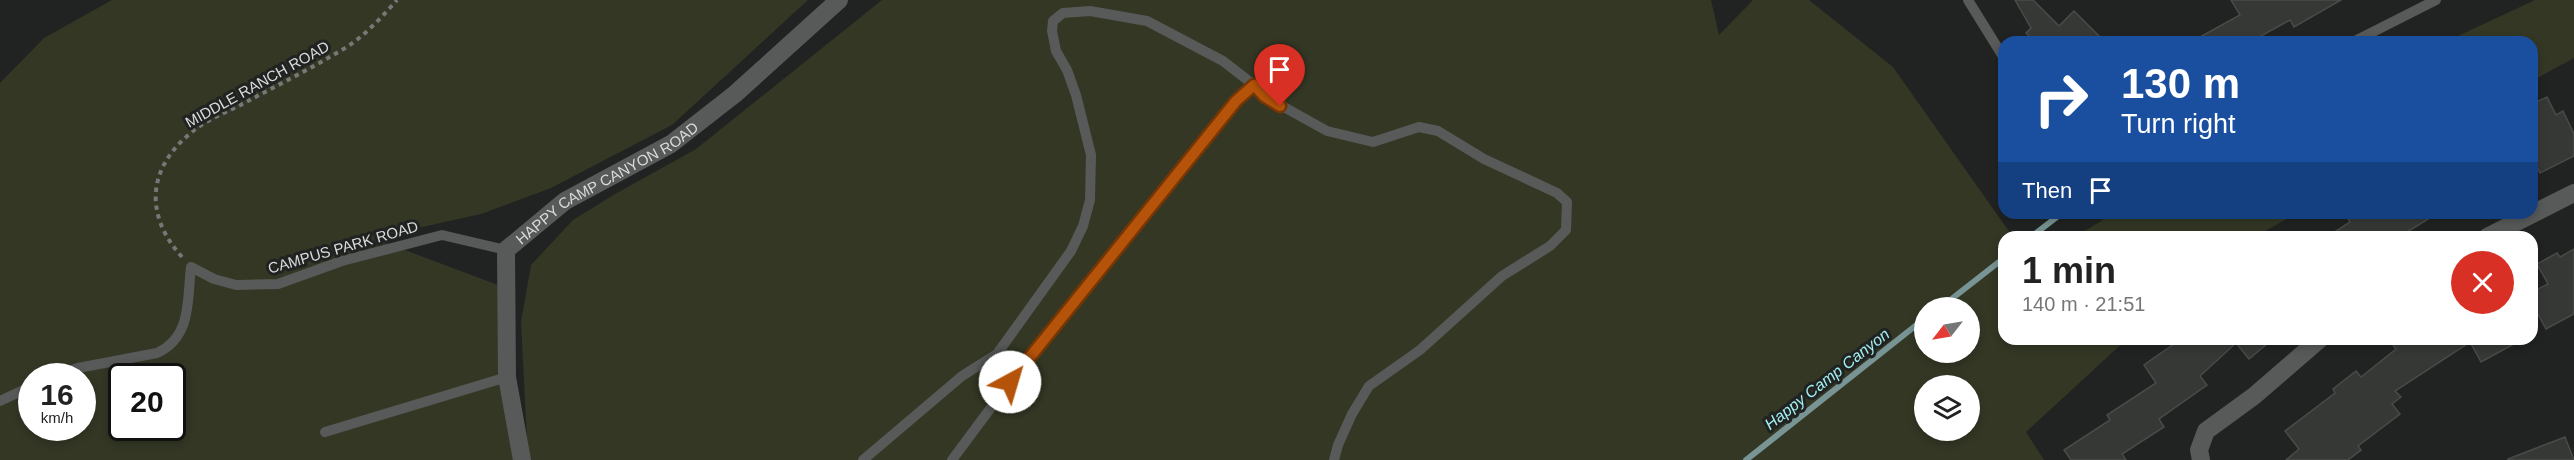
<!DOCTYPE html>
<meta charset="utf-8">
<style>
:root{--surface:#fff;--page:#f2f2f2;--text:#222;--muted:#767676}
body{margin:0;font-family:Arial,sans-serif;background:var(--page);color:var(--text);height:100vh;display:flex;flex-direction:column;font-size:22px;white-space:nowrap}
*{box-sizing:border-box;margin:0}
p{font-size:20px;color:var(--muted)}
.icon{flex:none;width:33px;height:33px;fill:none;stroke:currentColor;stroke-width:2;stroke-linecap:round;stroke-linejoin:round}
.map{position:relative;flex:1;overflow:hidden}
.details{position:absolute;left:1998px;top:231px;width:540px;height:114px;display:flex;flex-direction:column;background:var(--surface);border-radius:18px;box-shadow:0 3px 9px #0003}
.details>*{flex:none}
.guide{position:absolute;left:1998px;top:36px;width:540px;height:183px;border-radius:18px;box-shadow:0 3px 9px #0003;background:#1a4fa0;color:#fff;overflow:hidden}
.needle{width:39px;rotate:239deg}
.tools{position:absolute;left:1914px;top:297px;display:grid;gap:12px}
.tools a{display:grid;place-items:center;width:66px;height:66px;border-radius:50%;background:var(--surface);box-shadow:0 3px 9px #0003;font-size:30px}
.speed{position:absolute;left:18px;top:363px;display:flex;gap:12px;font-size:30px;font-weight:700;text-align:center}
.speed>*{display:grid;place-content:center;width:78px;height:78px;border-radius:50%;background:var(--surface);box-shadow:0 3px 9px #0003;line-height:1}
.speed small{font-size:15px;font-weight:400}
.speed .limit{border:3px solid #111;border-radius:9px;background:#fff;color:#111}
.pin{position:absolute;display:grid;place-items:center;width:51px;height:51px;color:#fff;margin:-62px -26px;border-radius:50% 50% 50% 0;rotate:-45deg;box-shadow:0 0 6px #0007}
.pin .icon{rotate:45deg}
.me{position:absolute;width:66px;margin:-33px;rotate:39deg;stroke-linejoin:round;filter:drop-shadow(0 0 4px #0008)}
.turn{display:flex;align-items:center;gap:21px;height:126px;padding:0 24px;font-size:27px}
.turn .icon{width:78px;height:78px;stroke-width:2.5}
.turn b{display:block;font-size:42px;line-height:51px}
.then{display:flex;align-items:center;height:57px;padding:0 24px;background:#0003;gap:12px;font-size:22px}
.round{display:grid;place-items:center;flex:none;width:63px;height:63px;border-radius:32px;background:var(--page)}
.overview{display:flex;align-items:center;justify-content:space-between;height:102px;padding:0 24px}
h1{font-size:36px;font-weight:600;line-height:45px}
.map>svg:first-child{display:block}
.green{fill:#333724;fill-rule:evenodd}
.lines{fill:none;stroke-linecap:round;stroke-linejoin:round}
.stream{stroke:#789495;stroke-width:6}
.building{fill:#363836;stroke:#494b48;stroke-width:1.5}
.path{stroke:#757876;stroke-width:4;stroke-dasharray:4.5 4.5;stroke-linecap:butt}
.service{stroke:#575a58;stroke-width:10}
.minor{stroke:#575a58;stroke-width:18}
.route-casing{stroke:#753606;stroke-width:15}
.route{stroke:#b45309;stroke-width:10}
.labels{text-anchor:middle;dominant-baseline:central;stroke-width:6;stroke-linejoin:round;paint-order:stroke}
.street-label{font-size:15px;fill:#d9dbda;stroke:#202321}
.water-label{font-size:16px;font-style:italic;fill:#a3eff0;stroke:#202321}
</style>
<div class="map">
<svg width="2574" height="460" viewBox="0 0 2574 460">
<rect width="100%" height="100%" fill="#202321"/>
<path class="green" d="M112,0H808L672,125L551,188L481,214L373,238L498,285L515,460H0V83L44,38ZM32,376H82V428H32ZM122,376H172V428H122Z
M882,0H1711L1719,35L1753,0H1809L1893,67L2013,237H2004V339H2127L2026,432L2044,460H528L521,322L531,265L573,220L615,194L696,149ZM1924,308H1970V352H1924ZM1924,386H1970V430H1924Z
M2535,0H2574V58L2532,81V42H2445Z
M2114,213H2297L2255,237H2075Z"/>
<g class="lines">
<path class="stream" d="M2031,237L2062,213
M1940,308L2004,258
M1746,460L1924,319"/>
</g>
<path class="building" d="M2015,0H2033L2059,26L2074,11L2105,42H2035L2026,33L2031,28Z
M2231,0H2341L2294,27L2290,20L2250,42H2191L2240,15Z
M2547,97L2556,115L2563,111L2574,134V156L2540,173L2532,157V104Z
M2345,213H2438L2399,237H2327L2350,222Z
M2574,249V314L2546,329L2532,303V292L2548,284L2537,264L2557,253L2560,257Z
M2181,339H2273L2249,359L2236,343L2200,376L2207,385L2159,419L2164,427L2122,454L2126,460H2071L2064,450L2110,420L2107,415L2156,383L2144,365Z
M2389,339H2523L2481,362L2470,342L2395,391L2401,397L2392,404L2400,414L2358,446L2361,450L2348,460H2286L2299,449L2285,431L2335,393L2333,389L2356,371L2361,377L2396,349Z
M2565,437L2574,460H2508V459Z"/>
<g class="lines">
<path class="path" d="M182,257C144,215 147,168 192,132C207,119 230,111 248,101C278,85 310,69 340,51C363,38 380,19 397,0"/>
<path class="service" d="M1968,0L2004,58
M2353,42L2436,0
M54,376L78,368L157,353C192,337 187,300 191,267L214,279L236,285L278,284L342,261L442,235L506,250
M0,401L32,386
M325,432L507,377
M863,460L962,376L997,354L1071,251L1083,226L1090,200L1091,155L1076,95L1067,70L1056,51L1052,31L1053,21L1063,13L1090,11L1147,21L1223,61L1254,85L1264,96L1327,131L1373,142L1419,127L1438,131L1484,159L1557,193L1567,202L1566,230L1550,246L1502,276L1420,350L1369,386L1352,414L1338,445L1334,460
M952,460L1010,382L1236,101L1254,85"/>
<g class="minor">
<path d="M2487,237L2574,193"/>
<path id="s1" d="M522,460L507,377L506,250L565,201L671,144L735,94L839,0"/>
<path d="M2201,460L2199,450L2206,431L2254,396L2320,339"/>
</g>
</g>
<g class="lines">
<defs>
<path id="route" d="M1010,382L1236,101L1254,85L1264,96L1280,106"/>
</defs>
<use href="#route" class="route-casing"/>
<use href="#route" class="route"/>
</g>
<g class="labels">
<g class="street-label">
<text transform="translate(257 84) rotate(-29)">MIDDLE RANCH ROAD</text>
<text stroke="none"><textPath href="#s1" startOffset="333">HAPPY CAMP CANYON ROAD</textPath></text>
<text transform="translate(343 247) rotate(-16)">CAMPUS PARK ROAD</text>
</g>
<g class="water-label">
<text transform="translate(1827 379) rotate(-38)">Happy Camp Canyon</text>
</g>
</g>
</svg>
<div class="tools">
<a><svg class="needle" viewBox="-14 -14 28 28"><path d="M0-13l5 13h-10z" fill="#e53935"/><path d="M0 13l5-13h-10z" fill="#767676"/></svg></a>
<a><svg class="icon" aria-label="layers" viewBox="0 0 24 24"><path d="M12 4l9 5-9 5-9-5zM3 14l9 5 9-5"/></svg></a>
</div>
<div class="speed"><div>16<small>km/h</small></div><div class="limit">20</div></div>
<div class="pin" style="left:1280px;top:106px;background:#d93025"><svg class="icon" aria-label="arrive" viewBox="0 0 24 24"><path d="M6 21V4h12l-3 4 3 4H6"/></svg></div>
<svg class="me" style="left:1010px;top:382px" viewBox="-20 -20 40 40"><circle r="19" fill="#fff"/><path d="M0-13L10 11 0 6-10 11z" fill="#b45309"/></svg>
<div class="guide">
<div class="turn"><svg class="icon" aria-label="right" viewBox="0 0 24 24"><path d="M7 20v-9h11M14 6l5 5-5 5"/></svg><div><b>130 m</b>Turn right</div></div>
<div class="then">Then<svg class="icon" aria-label="arrive" viewBox="0 0 24 24"><path d="M6 21V4h12l-3 4 3 4H6"/></svg></div>
</div>
<section class="details">
<div class="overview"><div><h1>1 min</h1><p>140 m · 21:51</p></div><a class="round" style="background:#d93025;color:#fff"><svg class="icon" aria-label="close" viewBox="0 0 24 24"><path d="M6 6l12 12M18 6L6 18"/></svg></a></div>
</section>
</div>
